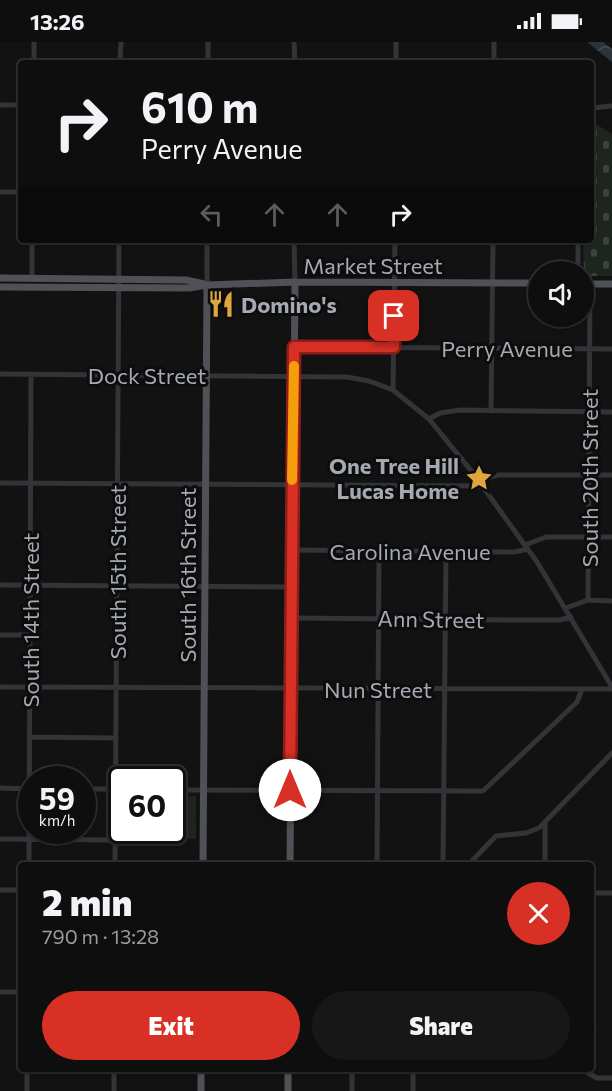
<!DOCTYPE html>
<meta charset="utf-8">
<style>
:root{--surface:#0e0e0e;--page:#171717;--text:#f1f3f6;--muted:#9b9c9e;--line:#2e2e2e;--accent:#d93025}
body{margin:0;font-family:Commissioner,sans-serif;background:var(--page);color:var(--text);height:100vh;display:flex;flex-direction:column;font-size:22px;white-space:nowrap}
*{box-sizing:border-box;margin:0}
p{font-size:20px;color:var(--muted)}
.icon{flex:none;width:33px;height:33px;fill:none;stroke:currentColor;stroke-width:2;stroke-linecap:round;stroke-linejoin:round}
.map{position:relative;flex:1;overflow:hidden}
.drawer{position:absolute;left:18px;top:820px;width:576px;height:210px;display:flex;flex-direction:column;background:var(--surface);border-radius:6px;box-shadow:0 2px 4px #0004,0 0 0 2px var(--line)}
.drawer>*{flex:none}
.top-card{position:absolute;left:18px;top:18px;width:576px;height:183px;border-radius:6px;box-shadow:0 2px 4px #0004,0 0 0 2px var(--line);background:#0e0e0e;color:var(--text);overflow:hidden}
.controls{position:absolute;left:528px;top:219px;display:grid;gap:12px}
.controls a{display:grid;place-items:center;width:66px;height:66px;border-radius:50%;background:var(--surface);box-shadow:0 2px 4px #0004,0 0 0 2px var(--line);font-size:30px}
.speed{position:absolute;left:18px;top:724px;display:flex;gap:12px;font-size:30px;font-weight:700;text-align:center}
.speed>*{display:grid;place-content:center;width:78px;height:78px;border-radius:50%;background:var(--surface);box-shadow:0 2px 4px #0004,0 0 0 2px var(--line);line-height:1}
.speed small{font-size:15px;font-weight:400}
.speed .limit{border:3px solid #111;border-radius:9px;background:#fff;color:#111}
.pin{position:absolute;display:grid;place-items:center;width:51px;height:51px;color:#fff;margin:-26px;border-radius:12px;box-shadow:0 3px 9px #0006}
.me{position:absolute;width:66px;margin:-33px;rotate:0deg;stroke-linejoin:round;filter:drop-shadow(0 0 4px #0008)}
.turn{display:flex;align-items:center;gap:21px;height:126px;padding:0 24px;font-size:27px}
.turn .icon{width:78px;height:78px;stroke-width:2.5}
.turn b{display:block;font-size:42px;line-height:51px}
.lanes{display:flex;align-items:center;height:57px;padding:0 24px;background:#0003;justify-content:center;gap:30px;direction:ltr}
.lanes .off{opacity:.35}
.round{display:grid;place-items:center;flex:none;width:63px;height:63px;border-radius:32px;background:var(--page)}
.head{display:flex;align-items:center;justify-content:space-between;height:102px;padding:0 24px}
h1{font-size:36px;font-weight:800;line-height:45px}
.cta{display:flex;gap:12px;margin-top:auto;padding:12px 24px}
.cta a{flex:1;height:69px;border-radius:36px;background:var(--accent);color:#fff;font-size:24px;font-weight:800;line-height:69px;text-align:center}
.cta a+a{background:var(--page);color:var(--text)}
.status{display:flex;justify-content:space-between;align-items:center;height:42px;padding:0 30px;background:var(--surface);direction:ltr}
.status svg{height:16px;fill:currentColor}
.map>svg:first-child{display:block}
.cemetery{fill:url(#cemetery-stones)}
.garden{fill:#1e251f}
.water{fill:url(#water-waves)}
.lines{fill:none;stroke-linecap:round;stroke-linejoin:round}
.minor{stroke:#333437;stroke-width:5}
.major{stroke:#4f5156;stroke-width:7}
.route-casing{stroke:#8d1f18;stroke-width:15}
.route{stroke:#d93025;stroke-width:10}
.slow{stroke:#f59e0b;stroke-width:10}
.labels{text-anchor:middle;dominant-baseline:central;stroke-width:6;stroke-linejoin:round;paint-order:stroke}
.street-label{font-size:22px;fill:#a4a9b2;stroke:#0d0d0e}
.poi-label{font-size:22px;font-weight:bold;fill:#a4a9b2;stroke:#0d0d0e;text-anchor:start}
</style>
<div class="status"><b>13:26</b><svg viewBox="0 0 49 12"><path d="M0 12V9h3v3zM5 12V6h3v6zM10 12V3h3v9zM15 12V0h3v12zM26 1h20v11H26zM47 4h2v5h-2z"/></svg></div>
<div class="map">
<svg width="612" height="1049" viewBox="0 0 612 1049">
<defs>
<pattern id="cemetery-stones" width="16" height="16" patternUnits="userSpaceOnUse" patternTransform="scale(1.5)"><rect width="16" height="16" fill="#1e251f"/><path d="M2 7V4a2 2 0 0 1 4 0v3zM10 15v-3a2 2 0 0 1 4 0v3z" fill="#3c423d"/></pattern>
<pattern id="water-waves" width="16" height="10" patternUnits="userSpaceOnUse" patternTransform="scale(1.5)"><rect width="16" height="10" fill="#2c343a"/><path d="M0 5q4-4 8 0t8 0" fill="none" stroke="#484f54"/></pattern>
</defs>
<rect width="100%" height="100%" fill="#121213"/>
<path class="cemetery" d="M591,79L612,92V234H584L583,198H591Z"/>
<path class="garden" d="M196,754V797L156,796V789H172L173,755Z"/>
<path class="water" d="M587,0H603L612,7V20Z"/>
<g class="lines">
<path class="minor" d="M34,0V21
M208,0V21
M294,0L295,21
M396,0V21
M120,21L121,0
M494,21V0
M0,63H21
M591,66L612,64
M0,150H21
M294,198L295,240
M578,230V198
M32,236V198
M207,243V198
M294,305L612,307
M0,332L347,335L369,339L393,348L429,377L473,431L537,520L612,645
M393,348L395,198
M491,369L493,198
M429,377L440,371L460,368L612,370
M0,441L480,444L487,436L497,433H612
M525,503L546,495H612
M291,508L514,510L528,507
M0,543L291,545
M588,558L590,242
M566,566L588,558L612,559
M291,576L520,578H560L571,575
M0,593H29
M0,645L612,647
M29,695L116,696
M0,746L31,747
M82,747H122
M172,748L483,749L577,660L582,647
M0,797L115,798
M29,824L31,332
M115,824L119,198
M377,824L379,509
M443,824L446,509
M467,824L496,794L526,791L539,786L612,711
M545,824V780
M0,848H21
M591,851H612
M0,950H21
M591,975L594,987L591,998
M583,1028L597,1036H612
M27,1049V1028
M114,1049V1028
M352,1049V1028
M413,1049V1028"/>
<path class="major" d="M0,236L186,238L204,242
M584,242H612
M0,245L189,246L207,243L295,240L538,241
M203,824L207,243
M290,824L295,240
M288,1028V1049
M201,1049V1028"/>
</g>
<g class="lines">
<defs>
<path id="route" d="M290,748L294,305H394V274"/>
</defs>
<use href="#route" class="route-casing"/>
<use href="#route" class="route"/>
<path class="slow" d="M292,438L294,324"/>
</g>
<defs>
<symbol id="restaurant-bare" viewBox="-9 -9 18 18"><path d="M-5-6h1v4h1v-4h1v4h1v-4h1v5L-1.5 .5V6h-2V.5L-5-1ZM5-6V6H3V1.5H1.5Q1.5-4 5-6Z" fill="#dfa53e" stroke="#0d0d0e" stroke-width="2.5" paint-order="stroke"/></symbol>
<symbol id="sight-bare" viewBox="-9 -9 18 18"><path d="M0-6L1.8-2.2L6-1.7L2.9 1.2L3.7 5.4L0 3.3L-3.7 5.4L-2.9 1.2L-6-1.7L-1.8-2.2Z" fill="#dfa53e" stroke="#0d0d0e" stroke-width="2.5" paint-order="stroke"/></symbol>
</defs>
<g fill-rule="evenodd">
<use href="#restaurant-bare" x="202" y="243" width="38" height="38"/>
<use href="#sight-bare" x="460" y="417" width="38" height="38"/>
</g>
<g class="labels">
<g class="street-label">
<text x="373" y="223">Market Street</text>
<text x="507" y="306">Perry Avenue</text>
<text x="147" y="333">Dock Street</text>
<text transform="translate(589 436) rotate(-90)">South 20th Street</text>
<text x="410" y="509">Carolina Avenue</text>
<text transform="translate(117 530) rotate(-90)">South 15th Street</text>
<text transform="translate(187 533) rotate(-90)">South 16th Street</text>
<text transform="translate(431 577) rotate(1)">Ann Street</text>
<text transform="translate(30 578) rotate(-90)">South 14th Street</text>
<text x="378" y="647">Nun Street</text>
</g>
<g class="poi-label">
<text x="241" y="262">Domino's</text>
<text x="459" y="423" text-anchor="end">One Tree Hill<tspan x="459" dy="25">Lucas Home</tspan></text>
</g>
</g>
</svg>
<div class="controls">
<a><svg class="icon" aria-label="sound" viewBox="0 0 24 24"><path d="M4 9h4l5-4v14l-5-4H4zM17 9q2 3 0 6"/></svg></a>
</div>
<div class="speed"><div>59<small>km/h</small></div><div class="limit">60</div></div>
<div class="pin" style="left:394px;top:274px;background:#d93025"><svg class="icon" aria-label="arrive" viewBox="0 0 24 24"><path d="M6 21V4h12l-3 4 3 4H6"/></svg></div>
<svg class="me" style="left:290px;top:748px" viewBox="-20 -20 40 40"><circle r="19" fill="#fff"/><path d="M0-13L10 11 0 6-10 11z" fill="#d93025"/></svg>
<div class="top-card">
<div class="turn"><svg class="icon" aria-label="right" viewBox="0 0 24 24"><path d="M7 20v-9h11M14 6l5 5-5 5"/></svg><div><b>610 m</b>Perry Avenue</div></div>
<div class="lanes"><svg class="icon off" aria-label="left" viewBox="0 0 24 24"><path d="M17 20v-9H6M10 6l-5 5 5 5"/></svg><svg class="icon off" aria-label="ahead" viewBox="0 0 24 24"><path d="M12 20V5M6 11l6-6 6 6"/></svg><svg class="icon off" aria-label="ahead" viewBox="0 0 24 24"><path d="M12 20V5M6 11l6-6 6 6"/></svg><svg class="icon" aria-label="right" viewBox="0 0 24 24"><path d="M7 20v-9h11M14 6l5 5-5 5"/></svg></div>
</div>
<section class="drawer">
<div class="head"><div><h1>2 min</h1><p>790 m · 13:28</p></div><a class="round" style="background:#d93025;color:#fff"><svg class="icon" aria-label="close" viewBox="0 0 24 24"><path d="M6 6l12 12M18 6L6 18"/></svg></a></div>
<div class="cta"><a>Exit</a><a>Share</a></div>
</section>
</div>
